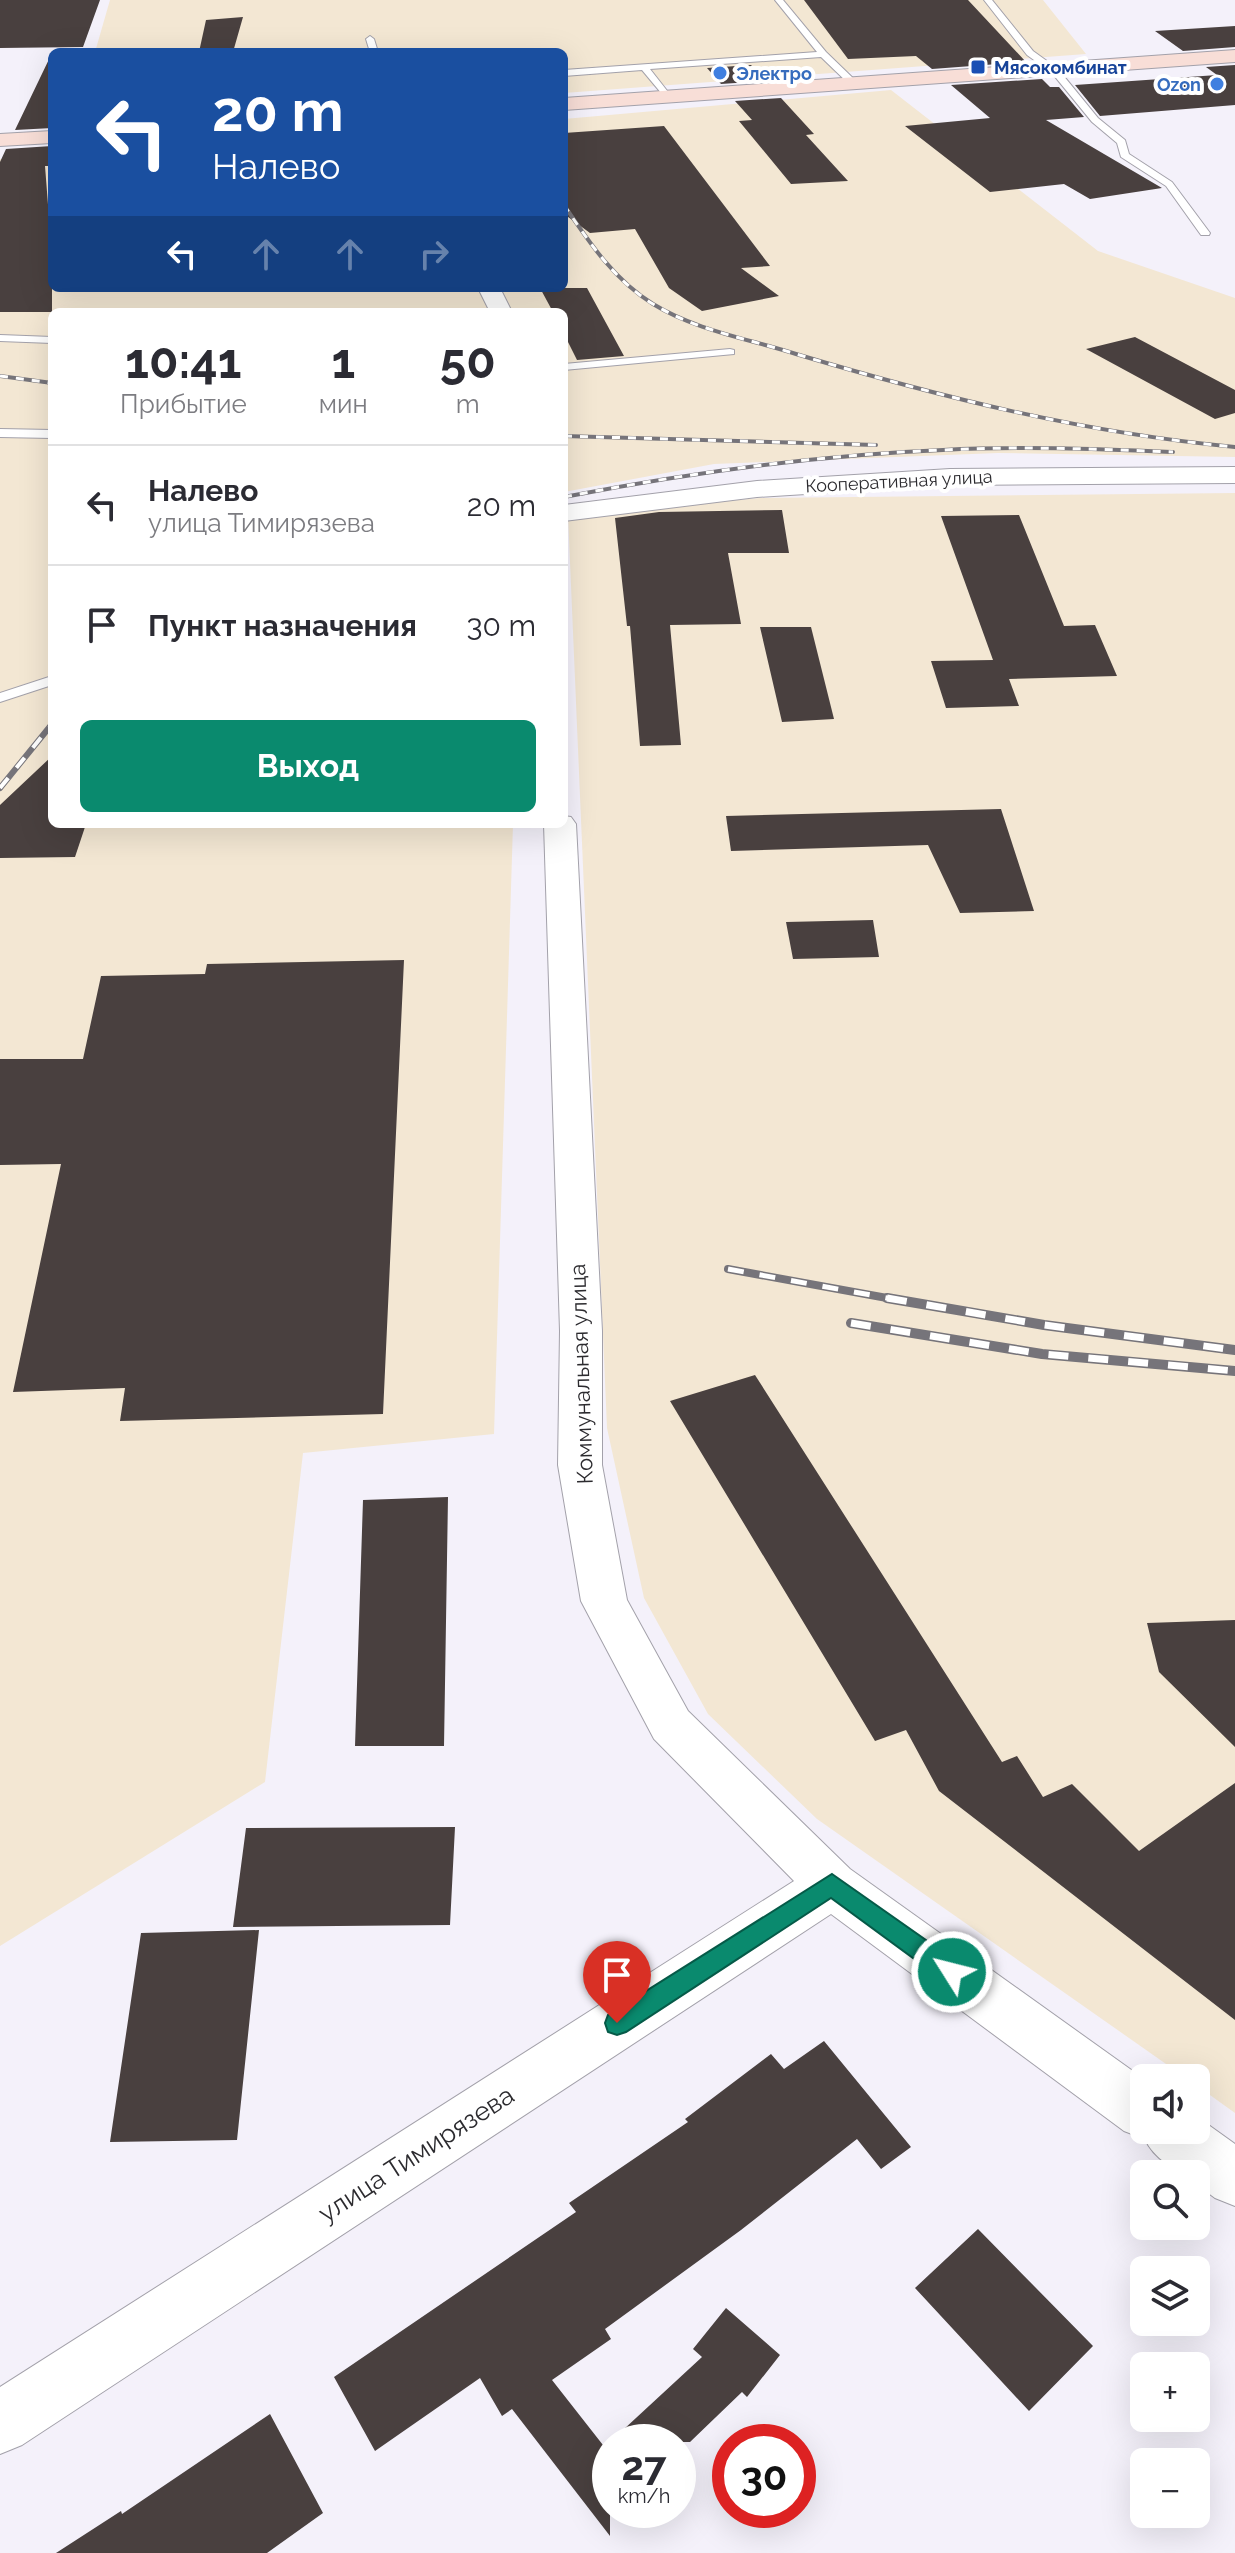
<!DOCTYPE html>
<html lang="ru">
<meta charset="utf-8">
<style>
:root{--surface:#fff;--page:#f2f2f3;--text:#2b2b33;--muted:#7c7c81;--line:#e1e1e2;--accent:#0a8a6e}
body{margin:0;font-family:Raleway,sans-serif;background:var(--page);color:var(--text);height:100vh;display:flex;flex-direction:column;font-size:30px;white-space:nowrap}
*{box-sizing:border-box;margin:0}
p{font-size:26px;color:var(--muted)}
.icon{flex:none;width:44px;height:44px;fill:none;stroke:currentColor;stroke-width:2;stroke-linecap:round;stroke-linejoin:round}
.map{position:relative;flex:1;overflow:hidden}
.side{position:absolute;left:48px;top:308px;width:520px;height:520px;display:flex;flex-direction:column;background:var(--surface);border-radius:12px;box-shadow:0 8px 32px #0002}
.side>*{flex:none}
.guide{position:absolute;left:48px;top:48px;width:520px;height:244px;border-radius:12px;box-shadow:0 8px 32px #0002;background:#1a4fa0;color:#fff;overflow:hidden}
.buttons{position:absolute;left:1130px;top:2064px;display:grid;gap:16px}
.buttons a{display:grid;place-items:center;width:80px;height:80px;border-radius:12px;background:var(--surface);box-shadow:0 8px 32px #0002;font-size:40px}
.speed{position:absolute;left:592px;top:2424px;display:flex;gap:16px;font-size:40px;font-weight:700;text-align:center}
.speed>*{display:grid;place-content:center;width:104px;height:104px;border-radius:50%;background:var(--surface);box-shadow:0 8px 32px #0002;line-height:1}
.speed small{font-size:20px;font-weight:400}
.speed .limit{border:12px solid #d22;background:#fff;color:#111}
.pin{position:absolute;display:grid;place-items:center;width:68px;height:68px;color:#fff;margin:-82px -34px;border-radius:50% 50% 50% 0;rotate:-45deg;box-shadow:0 0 8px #0007}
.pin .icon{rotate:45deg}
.me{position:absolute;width:88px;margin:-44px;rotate:306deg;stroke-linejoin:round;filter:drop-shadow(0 0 6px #0008)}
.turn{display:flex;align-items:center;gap:28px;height:168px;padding:0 32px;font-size:36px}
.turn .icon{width:104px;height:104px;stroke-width:2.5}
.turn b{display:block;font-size:56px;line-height:68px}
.lanes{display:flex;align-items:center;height:76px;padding:0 32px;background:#0003;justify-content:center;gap:40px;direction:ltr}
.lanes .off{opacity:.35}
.eta{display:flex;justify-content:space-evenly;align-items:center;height:136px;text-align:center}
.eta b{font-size:48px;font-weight:700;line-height:56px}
.primary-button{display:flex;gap:16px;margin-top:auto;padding:16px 32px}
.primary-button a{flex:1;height:92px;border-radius:12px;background:var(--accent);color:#fff;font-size:32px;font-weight:700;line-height:92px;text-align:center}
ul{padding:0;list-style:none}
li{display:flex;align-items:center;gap:24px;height:120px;padding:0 32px;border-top:2px solid var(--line)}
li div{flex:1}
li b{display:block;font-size:30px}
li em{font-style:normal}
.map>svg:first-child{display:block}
.industrial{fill:#f3e7d3}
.building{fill:#49403f}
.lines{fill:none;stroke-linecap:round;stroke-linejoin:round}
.lane-casing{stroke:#a3a1aa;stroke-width:2}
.street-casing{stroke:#a3a1aa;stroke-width:2}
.secondary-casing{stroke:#a3a1aa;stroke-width:2}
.lane{fill:#fff;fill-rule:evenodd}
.street{fill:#fff;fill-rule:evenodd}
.secondary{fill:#f8ded7;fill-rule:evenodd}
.rail-far3-casing{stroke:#76747a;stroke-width:4}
.rail-far2-casing{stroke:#76747a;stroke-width:6}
.rail-far1-casing{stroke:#76747a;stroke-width:8}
.rail-casing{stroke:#76747a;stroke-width:10}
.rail-far3{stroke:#fff;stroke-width:3;stroke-dasharray:8;stroke-linecap:butt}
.rail-far2{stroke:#fff;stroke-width:4;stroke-dasharray:13;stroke-linecap:butt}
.rail-far1{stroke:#fff;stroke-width:5;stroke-dasharray:16;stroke-linecap:butt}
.rail{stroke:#fff;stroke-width:7;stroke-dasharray:20;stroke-linecap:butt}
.route{fill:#0a8a6e;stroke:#065a48;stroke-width:2}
.transit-dot{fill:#1a4fb4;stroke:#fff;stroke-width:3}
.shop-dot{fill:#3f7fe0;stroke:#fff;stroke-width:3}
.labels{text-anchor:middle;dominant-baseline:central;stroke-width:8;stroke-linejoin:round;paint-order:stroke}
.far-transit-label{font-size:18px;font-weight:bold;fill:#164399;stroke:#fff;text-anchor:start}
.far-shop-label{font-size:18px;font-weight:bold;fill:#366cbe;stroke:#fff;text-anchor:start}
.far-street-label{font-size:18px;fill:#2c2b2f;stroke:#fff}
.street-label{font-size:22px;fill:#2c2b2f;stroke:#fff}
.near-street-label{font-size:26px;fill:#2c2b2f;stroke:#fff}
</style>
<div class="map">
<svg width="1235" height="2553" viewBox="0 0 1235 2553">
<rect width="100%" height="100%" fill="#f4f1fa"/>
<path class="industrial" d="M110,0H1043L1086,54L564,93V52H95Z
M891,90L1098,251L1235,298V457L998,453L714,464L564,492V312H52V824H513L494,1434L303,1453L265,1782L0,1946V159L52,156V288H564V119Z
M1235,493V2113L1196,2085V2078H1186L817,1819L708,1714L644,1598L607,1428L568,515L760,498Z"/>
<path class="building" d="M0,0H100L83,47L0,48Z
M804,0H968L1026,62L932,69L916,56L848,59Z
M243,17L233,52H199L206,20Z
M1235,26V47L1183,51L1155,31Z
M52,53V128L15,130Z
M751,65L765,81L721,84L707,68Z
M1235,65V105L1100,116L1075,85L1217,75L1206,67Z
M1042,79L1050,87H1059L1084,117L1046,120L1162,188L1090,199L1064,184L990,192L905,126L990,118L951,85Z
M781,98L814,134L806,135L848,181L791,184L739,121L752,120L735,101Z
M664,126L770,266L741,268L779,296L702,311L669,288L635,229L590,233L564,214V133Z
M52,146V166H45L52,256V312H0V162L6,149Z
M540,288H587L624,356L577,360L564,334V312H553Z
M1135,337L1235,390V413L1215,419L1086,349Z
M782,510L789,553H728L741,624L670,625L681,745L640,746L630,626H627L615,518L659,512Z
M1019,515L1064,626L1095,625L1117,676L1009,679L1019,706L946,708L931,661L993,660L941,516Z
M760,627H811L834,719L782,722Z
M52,756V824H86L75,857L0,858V805Z
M1001,809L1034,911L960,913L928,845L731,851L726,816Z
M873,920L879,957L793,959L786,922Z
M404,960L383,1414L120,1421L125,1388L13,1392L61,1164L0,1165V1059H83L101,976L205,974L207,964Z
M755,1375L1002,1762L1017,1756L1043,1797L1072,1784L1139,1851L1235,1783V2020L939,1791L906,1730L875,1741L670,1401Z
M448,1497L444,1746H355L363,1500Z
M1235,1620V1747L1159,1672L1147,1623Z
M455,1827L450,1925L233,1927L246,1828Z
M259,1930L237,2140L110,2142L141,1933Z
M824,2041L911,2147L881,2169L857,2139L741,2230L605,2329L611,2339L552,2380L610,2454V2536L512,2409L502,2416L480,2378L375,2451L334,2377L576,2212L569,2203L688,2122L685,2119L771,2054L784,2069Z
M978,2229L1093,2346L1029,2411L915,2288Z
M726,2308L780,2355L747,2397L742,2392L690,2442H610L702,2357L693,2349Z
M270,2414L323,2513L267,2553H56L121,2511L122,2514Z"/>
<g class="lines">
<defs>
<path id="lane" d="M775,0H783L826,52L856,81V85H850L821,57L650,69L672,97L667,100L642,70L564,76V70L817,52Z
M984,0H992L1033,51L1058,69L1098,118L1125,140L1129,154L1172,182L1210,233L1209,235H1201L1166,186L1121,157L1117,143L1092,122L1052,73L1027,55Z
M370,36L374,39L378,52H370L366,39Z
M0,335L52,337V343L0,341Z
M730,349L734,350V354L564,370V364Z
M0,429L52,430V438L0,437Z
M52,676V685L0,702V693Z"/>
<path id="street" d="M478,288H500L512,312H490Z
M1235,467V483L950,485L757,497L564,521V505L757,481L950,469Z
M564,816L571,817L576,824L602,1331V1465L627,1600L688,1711L850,1869L1144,2079V2130H1196V2116L1235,2144V2206L1215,2198L1196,2184V2174C1176,2174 1153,2157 1145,2139L1124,2131L831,1914L22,2445L0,2454V2387L794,1881L654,1739L581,1601L558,1465L560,1331L544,824H564Z"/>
<path id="secondary" d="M1235,50V62L564,110V98Z
M52,131V143L0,146V134Z"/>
</defs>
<use href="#lane" class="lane-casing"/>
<use href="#street" class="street-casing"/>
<use href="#secondary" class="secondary-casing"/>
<use href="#lane" class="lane"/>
<use href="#street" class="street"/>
<use href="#secondary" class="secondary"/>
<defs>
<path id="rail-far3" d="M564,205C589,242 614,280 653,304C695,330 749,339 796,354C940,397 1084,433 1235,447
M0,376L52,383
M564,436L876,445
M564,497C689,473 815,455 943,450C1020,446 1096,449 1173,452"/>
<path id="rail-far2" d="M0,788L52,724"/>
<path id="rail-far1" d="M728,1269L898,1300"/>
<path id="rail" d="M887,1298L1044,1325L1235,1350
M851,1323L1042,1354L1235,1371"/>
</defs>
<use href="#rail-far3" class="rail-far3-casing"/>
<use href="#rail-far2" class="rail-far2-casing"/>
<use href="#rail-far1" class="rail-far1-casing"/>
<use href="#rail" class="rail-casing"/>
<use href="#rail-far3" class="rail-far3"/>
<use href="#rail-far2" class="rail-far2"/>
<use href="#rail-far1" class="rail-far1"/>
<use href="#rail" class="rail"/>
</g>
<path class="route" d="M832,1874L960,1964L964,1972L960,1980L952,1983L943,1980L831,1898L626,2032L617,2035L608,2032L605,2023L608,2015Z"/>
<rect class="transit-dot" x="970" y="59" width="16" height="16" rx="4"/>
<g class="shop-dot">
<circle cx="720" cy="73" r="8"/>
<circle cx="1217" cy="84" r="8"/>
</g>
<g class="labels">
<g class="far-transit-label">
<text x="994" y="67">Мясокомбинат</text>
</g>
<g class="far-shop-label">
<text x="736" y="73">Электро</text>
<text x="1201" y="84" text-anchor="end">Ozon</text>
</g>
<g class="far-street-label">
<text transform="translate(899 481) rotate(-3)">Кооперативная улица</text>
</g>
<g class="street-label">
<text transform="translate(581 1374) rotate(-92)">Коммунальная улица</text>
</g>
<g class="near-street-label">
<text transform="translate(416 2154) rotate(-33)">улица Тимирязева</text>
</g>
</g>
</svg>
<div class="buttons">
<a><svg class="icon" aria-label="sound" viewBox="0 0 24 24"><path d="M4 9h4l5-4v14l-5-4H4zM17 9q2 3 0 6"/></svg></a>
<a><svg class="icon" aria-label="search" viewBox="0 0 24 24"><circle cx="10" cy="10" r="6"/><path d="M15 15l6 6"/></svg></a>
<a><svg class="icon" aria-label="layers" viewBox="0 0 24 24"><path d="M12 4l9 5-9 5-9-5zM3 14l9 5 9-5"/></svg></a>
<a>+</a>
<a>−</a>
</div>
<div class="speed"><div>27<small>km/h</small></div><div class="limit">30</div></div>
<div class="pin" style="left:617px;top:2023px;background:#d93025"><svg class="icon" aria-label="arrive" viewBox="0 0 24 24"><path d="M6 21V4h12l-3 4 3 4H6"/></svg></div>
<svg class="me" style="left:952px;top:1972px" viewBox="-20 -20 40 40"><circle r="17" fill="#0a8a6e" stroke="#fff" stroke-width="3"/><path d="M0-11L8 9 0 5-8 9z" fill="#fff"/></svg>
<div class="guide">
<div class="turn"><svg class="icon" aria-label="left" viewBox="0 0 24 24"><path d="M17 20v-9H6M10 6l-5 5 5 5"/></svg><div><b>20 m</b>Налево</div></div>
<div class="lanes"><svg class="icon" aria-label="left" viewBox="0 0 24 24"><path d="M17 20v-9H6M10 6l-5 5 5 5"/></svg><svg class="icon off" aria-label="ahead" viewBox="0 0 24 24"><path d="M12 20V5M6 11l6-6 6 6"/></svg><svg class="icon off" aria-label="ahead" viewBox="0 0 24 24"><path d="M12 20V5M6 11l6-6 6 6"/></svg><svg class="icon off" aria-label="right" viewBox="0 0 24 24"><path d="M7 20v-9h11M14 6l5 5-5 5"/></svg></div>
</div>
<section class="side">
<div class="eta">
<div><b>10:41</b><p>Прибытие</p></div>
<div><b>1</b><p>мин</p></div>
<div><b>50</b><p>m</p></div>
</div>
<ul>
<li><svg class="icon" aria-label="left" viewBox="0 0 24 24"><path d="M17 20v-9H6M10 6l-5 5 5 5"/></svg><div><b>Налево</b><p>улица Тимирязева</p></div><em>20 m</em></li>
<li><svg class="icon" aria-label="arrive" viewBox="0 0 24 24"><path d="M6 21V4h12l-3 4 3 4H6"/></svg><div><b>Пункт назначения</b></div><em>30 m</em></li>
</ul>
<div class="primary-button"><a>Выход</a></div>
</section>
</div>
